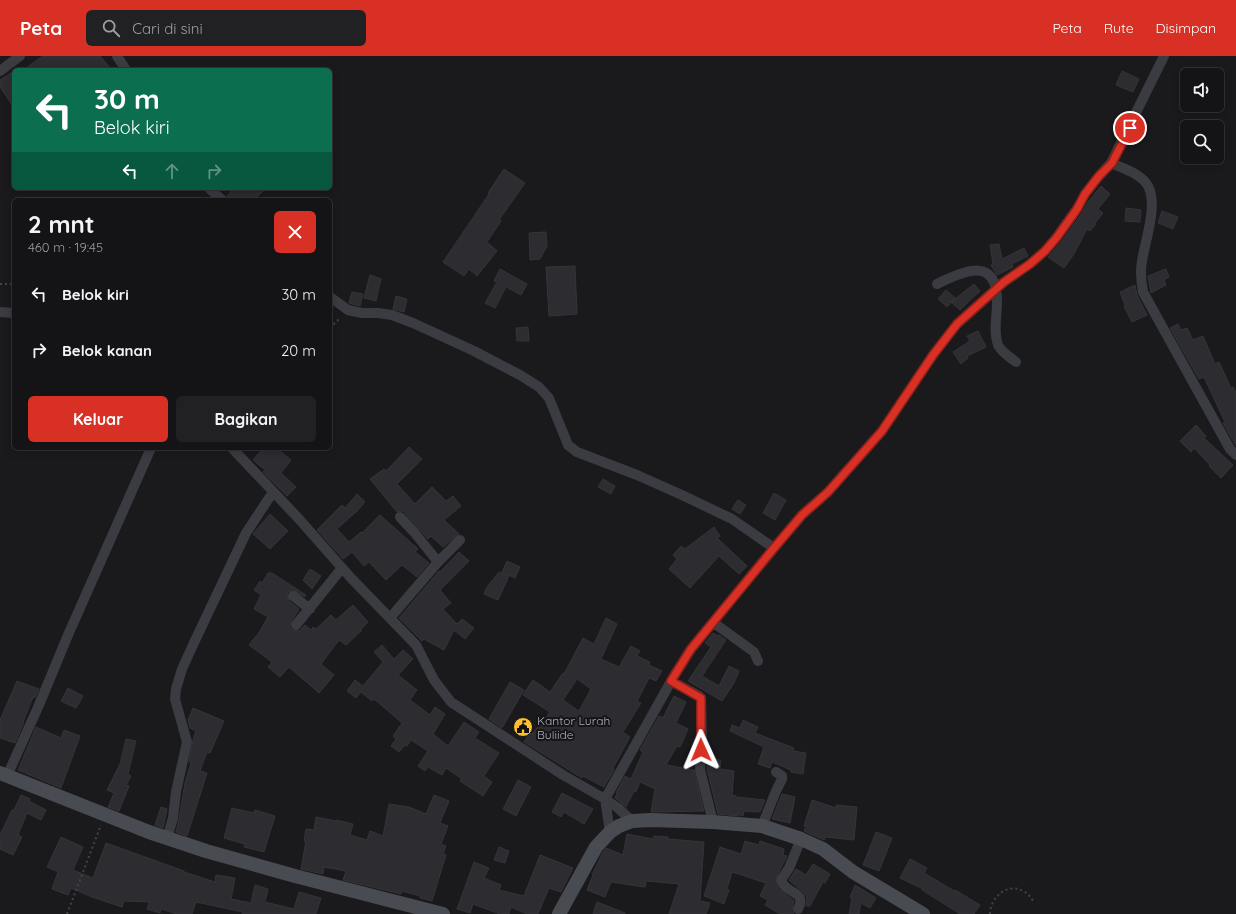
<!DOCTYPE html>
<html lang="id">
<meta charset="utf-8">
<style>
:root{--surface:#141416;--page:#212123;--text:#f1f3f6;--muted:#9d9ea1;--line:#333335;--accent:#d93025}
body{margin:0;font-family:Quicksand,sans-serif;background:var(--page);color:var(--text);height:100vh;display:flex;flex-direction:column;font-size:15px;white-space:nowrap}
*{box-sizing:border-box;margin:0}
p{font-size:13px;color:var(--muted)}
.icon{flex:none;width:22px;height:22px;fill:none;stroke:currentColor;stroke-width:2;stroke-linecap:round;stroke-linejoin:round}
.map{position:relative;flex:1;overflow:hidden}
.panel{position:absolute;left:12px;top:142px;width:320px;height:252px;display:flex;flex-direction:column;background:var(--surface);border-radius:6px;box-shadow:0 2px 10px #0003,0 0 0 1px var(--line)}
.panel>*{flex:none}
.guide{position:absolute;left:12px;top:12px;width:320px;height:122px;border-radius:6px;box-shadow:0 2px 10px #0003,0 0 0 1px var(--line);background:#0b6e4f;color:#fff;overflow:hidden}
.buttons{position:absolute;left:1180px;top:12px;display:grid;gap:8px}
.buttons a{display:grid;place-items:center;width:44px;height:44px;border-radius:6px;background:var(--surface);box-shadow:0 2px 10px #0003,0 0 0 1px var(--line);font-size:20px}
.pin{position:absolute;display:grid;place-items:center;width:34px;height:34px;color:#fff;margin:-17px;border:2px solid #fff;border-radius:50%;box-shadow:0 1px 4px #0007}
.me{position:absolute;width:44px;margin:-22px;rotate:359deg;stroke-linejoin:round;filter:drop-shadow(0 0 3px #0008)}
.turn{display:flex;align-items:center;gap:14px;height:84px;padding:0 16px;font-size:18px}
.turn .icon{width:52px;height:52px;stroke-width:2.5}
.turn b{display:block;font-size:28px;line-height:34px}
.lanes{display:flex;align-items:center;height:38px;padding:0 16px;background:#0003;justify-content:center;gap:20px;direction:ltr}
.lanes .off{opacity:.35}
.round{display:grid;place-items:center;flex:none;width:42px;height:42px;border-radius:6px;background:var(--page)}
.summary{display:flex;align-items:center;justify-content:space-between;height:68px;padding:0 16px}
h1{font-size:24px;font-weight:700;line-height:30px}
.button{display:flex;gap:8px;margin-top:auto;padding:8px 16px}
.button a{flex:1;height:46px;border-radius:6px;background:var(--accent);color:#fff;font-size:16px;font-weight:700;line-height:46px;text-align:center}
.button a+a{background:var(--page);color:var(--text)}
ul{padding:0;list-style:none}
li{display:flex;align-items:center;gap:12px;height:56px;padding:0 16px}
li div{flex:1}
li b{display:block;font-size:15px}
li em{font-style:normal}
header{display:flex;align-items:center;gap:24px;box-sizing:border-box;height:56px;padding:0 20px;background:var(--accent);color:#fff}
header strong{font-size:19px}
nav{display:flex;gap:22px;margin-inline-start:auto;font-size:14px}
.search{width:280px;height:36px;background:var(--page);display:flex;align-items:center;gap:10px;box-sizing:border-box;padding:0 14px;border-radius:6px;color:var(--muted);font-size:15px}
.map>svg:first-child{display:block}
.building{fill:#2d2d31;stroke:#343439;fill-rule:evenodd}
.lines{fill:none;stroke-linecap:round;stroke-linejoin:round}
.path{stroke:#414349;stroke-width:2;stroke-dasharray:2 3;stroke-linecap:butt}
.street{stroke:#3b3c42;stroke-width:10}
.secondary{stroke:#494b52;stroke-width:14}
.route-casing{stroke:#8d1f18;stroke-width:10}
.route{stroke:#d93025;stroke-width:7}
.labels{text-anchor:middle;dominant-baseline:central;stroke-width:4;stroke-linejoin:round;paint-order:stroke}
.poi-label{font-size:12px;fill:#acb1bd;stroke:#151518;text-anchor:start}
</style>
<header>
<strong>Peta</strong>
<div class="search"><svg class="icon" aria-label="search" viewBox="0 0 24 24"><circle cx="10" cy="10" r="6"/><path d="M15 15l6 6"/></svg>Cari di sini</div>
<nav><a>Peta</a><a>Rute</a><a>Disimpan</a></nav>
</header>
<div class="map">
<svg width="1236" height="858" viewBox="0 0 1236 858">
<rect width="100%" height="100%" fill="#1a1a1d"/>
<path class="building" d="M43,0H100L112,14H23Z
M14,15V52L0,31V24Z
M1122,15L1139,23L1133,36L1116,29Z
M504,113L525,127L499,164L501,165L487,186L497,195L477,220L469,213L464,220L443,206L489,138L488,137Z
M1101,130L1110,138L1098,153L1103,157L1095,167L1096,168L1090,175L1087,173L1074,198L1064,212L1048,201L1062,185L1082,157L1088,146Z
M234,132H266L254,144H228L227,140Z
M1126,152L1141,154L1140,166L1125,165Z
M1162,155L1178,161L1173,173L1158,167Z
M546,176L547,190L540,203L530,204L529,177Z
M999,188L1002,203L1024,192L1028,200L1012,208L1013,211L997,219L991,209L993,208L990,189Z
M575,210L577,258L549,260L546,211Z
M500,213L527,228L521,239L506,231L495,252L485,247L497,226L494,225Z
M1166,213L1169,221L1164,224L1166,229L1151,237L1148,220Z
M370,219L381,223L376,245L364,242Z
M974,228L980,235L960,254L951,246Z
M1135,229L1137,239L1147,259L1132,266L1124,250L1125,249L1120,236Z
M946,234L955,242L947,251L938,243Z
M352,236L363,238L360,250L349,247Z
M396,240L407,243L404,256L393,253Z
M1178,268L1181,274L1187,272L1193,284L1203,280L1215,308L1219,306L1231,332L1233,331L1236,336V390L1223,367L1225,366L1204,321L1199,323L1170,272Z
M528,271L529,285H517L516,272Z
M978,275L986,291L967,300L968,302L961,308L953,296L970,285L967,280Z
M1196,369L1206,380L1204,382L1233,409L1221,422L1209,410L1210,409L1194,392L1191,396L1180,385Z
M409,391L422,403L397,428L415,448L432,431L446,445L453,440L461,450L444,464L459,478L443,491L431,480L428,483L404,456L402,455L397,456L370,423L384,413L386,415Z
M263,392H276L291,404L281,417L296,431L287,440L263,416L265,414L253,404Z
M603,423L615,430L611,438L598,431Z
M774,437L786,444L775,464L763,457Z
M357,438L365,446L357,455L337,473L349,486L361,476L362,477L380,459L418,493L415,496L429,507L417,521L402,509L386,524L369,506L364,510L352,496L343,503L317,474L342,449L345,452Z
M738,444L746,449L740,458L732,453Z
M270,458L288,475L270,493L253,478Z
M714,471L720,480L717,482L747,510L739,518L719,500L690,532L669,513L677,503L673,499L681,490L685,493Z
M459,496L469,505L440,534L451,547L443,553L457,568L462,563L474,572L465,583L454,574L444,594L424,583L422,585L399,562L439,515L440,516Z
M507,505L520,511L515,522L502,516Z
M310,513L321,520L312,533L303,524Z
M499,516L509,520L498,544L484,538L487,531Z
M268,517H272L306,539L305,541L293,534L288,536L287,539L289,545L299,553L290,568V571L292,574L299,575L305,569L311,574L313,571L316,573L331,559L336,564L353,549L368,566L361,573L362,574L346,589L339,584L321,608L334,619L319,637L289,611L280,621L268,611L272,606L249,589L256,580H257L268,561L254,553L261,539L254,534L260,525L262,527Z
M606,562L617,568L601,603L619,611L631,590L640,595L637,600L650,606L649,609L662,615L656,625L649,622L637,645L641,647L623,676L630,681L613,712L614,714L604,731L583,720L582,722L524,686L530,677L532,678L550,656L523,639L533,624L550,636L563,617L564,618L583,582L594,588ZM577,623L591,633L579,655L563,644Z
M713,577L718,580L719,579L726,584L702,620L719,630L729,610L739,615L734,627L722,645L688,625L711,591L705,587Z
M382,589L394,603L403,594L413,603L398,619L417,634L410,644L430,659L435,651L445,658L433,678L448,690L464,666L479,676L475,682L499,697L484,720L492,726L483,740L460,725L462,723L446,712L442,719L428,711L425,715L418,710L428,695L411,684L407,690L405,689L399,696L391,690L396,683L393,680L402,667L374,643L372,645L361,636L356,642L347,635L355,624L363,630L383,606L374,596Z
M17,625L39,633L35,642L33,641L23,666H24L15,687L0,682V664Z
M510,626L524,634L502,672L489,663Z
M68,632L83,640L76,652L61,645Z
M674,640L686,646L676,667L688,673L680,691L677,690L666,709L694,714L704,755L651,756L655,733L640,726L636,736L634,735L626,751L615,742L617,737H616L625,720L631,723L643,696L640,694L659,660L663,662Z
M193,652L224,665L210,697L207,696L200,715L207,717L187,780L176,776L179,763L185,727L191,707L189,706L193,684L196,675L190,672L188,664Z
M743,664L758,671L755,677L794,692L793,695L806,697L803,718L791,716V714L772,706L770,712L758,708L764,691L730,675L732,669L740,672Z
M36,671L61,682L64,674L80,680L61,732L18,714Z
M126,683L136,685L128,718L131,720L126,729L129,730L119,755L108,751L114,737L107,734L120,708Z
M707,703L721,704L720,713L734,715L732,739L736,740V741L765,744L760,756L744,755L743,760L738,758V760L718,758L707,713Z
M518,724L531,731L516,760L503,753Z
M562,737L593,753L584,768L564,756L561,761L552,756Z
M782,738L795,741L790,767L772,763Z
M21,739L30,743L29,745L46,754L41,764L27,757L18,779L22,781L13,799L0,793V779L12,754H14Z
M434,739L449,745L440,767L448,770L441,788L446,790L443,798L446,799L432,845L420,842V840L402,835L401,838L343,824L346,815L324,811L323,818L301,813L306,785H304L306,773L314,774L316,761L336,765V764L353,768L350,779L367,784L370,775L383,780L389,748L409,751L426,758Z
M812,744L836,752V749L857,751L854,784L826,781L824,784L804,775L806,770H804Z
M161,751L167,753L163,772L155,769Z
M232,752L254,757L255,754L275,760L264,796L244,791L245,788L224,782Z
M876,776L892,782L879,815L863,809Z
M627,778L653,783L654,780L668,781V783L704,786L700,845L710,847L706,858H669L679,828L646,825L645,831L611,826L605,841L587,834L593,819H592L603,796L606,792L623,799Z
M61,781L83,791L73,814L93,822L106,787L184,815V816L215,826L216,819L235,822L231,843L251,847L255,829L268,833L265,846L294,853L299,836L321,842L316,858H242L243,856L196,846L192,858H177L161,853L160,857L147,853L149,846L124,845L122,851L92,841L71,832L68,839L52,833L58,816L47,811Z
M745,785L759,789L760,785L784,793L783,799L787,800L775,824L779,833L794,845L792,854L794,858H780L765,849L768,844L760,840L766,827L732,816L727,833L729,834L724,848L704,840L720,791L741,798Z
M499,791L509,795L505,807L494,804Z
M540,799L573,812L561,836L549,832L538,858H527L511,851L509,858H500L473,848L470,857L457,853L474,806L489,812L484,822L501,829L499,834L524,840Z
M910,803L927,812L924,817L954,835L955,834L980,849L974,858H960L922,834L923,833L900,822Z
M813,808L830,818L825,827L823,826L810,850H806L807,842L803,836L789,824L796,813L806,819Z
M855,829L876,842L870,852L861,847L859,858H849L852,842L850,841Z
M597,846L625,857V858H593Z"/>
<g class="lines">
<path class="path" d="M0,228H14
M330,272L340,262
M67,858L101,769
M990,858C990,842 1007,826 1023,835C1028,837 1031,842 1034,846"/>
<path class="street" d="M117,0L126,14
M0,15L20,0
M1111,107L1164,0
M209,132L222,144
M937,228C965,214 998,200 997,247C997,261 993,275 998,289C1001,296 1010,301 1016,306
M330,241L348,254L362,257H378L392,259L413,267L474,295L520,319L539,331L549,342L568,389L577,396L637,419L682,439L732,463L774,492
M0,256L14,257
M232,392L299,463L351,522L416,589L434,624L451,646L563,719L605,743L618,752L632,765
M400,461L414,476L438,506
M293,540L310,553
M390,562L438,506L460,484
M714,567L754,596L758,605
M296,569L342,512
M671,625L699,640L701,642L702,684L700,714L713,766
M7,720L39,649L68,579L151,392
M762,770L776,735L782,723V720L776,716
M610,776L605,743L674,620L691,593L774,492L802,459L828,436L882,375L933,299L957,268L1004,226L1030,208L1045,195L1057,181L1077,153L1085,138L1099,120L1111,107C1123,112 1138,117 1146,127C1160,144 1145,185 1142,205C1140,215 1141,225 1143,236L1230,393L1236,399
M167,782L173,762L176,736L187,686L175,643L176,633L182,613L192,591L246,477L273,436
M798,853C808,835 785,838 781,824L789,812L801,783"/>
<path class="secondary" d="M0,717L149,776L206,795L295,820L443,858
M559,858L596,791L610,776L619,770L632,765L651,764L713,766L762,770L801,783L823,793L853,816L923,858"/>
</g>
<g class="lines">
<defs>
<path id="route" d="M701,694V642L671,625L691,593L774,492L802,459L828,436L882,375L933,299L957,268L1004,226L1030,208L1045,195L1057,181L1077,153L1085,138L1099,120L1112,107L1130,72"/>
</defs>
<use href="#route" class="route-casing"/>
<use href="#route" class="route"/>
</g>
<defs>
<symbol id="civic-disc" viewBox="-11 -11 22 22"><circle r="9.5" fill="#fdbe31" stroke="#151518"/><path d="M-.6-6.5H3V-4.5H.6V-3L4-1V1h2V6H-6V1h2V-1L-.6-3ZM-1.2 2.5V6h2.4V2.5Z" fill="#111"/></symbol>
</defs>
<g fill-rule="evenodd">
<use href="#civic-disc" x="512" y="660" width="22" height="22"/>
</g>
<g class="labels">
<g class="poi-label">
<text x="537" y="664">Kantor Lurah<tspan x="537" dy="14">Buliide</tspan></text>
</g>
</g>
</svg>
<div class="buttons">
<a><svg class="icon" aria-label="sound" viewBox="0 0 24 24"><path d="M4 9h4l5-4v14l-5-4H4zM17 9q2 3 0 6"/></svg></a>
<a><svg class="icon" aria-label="search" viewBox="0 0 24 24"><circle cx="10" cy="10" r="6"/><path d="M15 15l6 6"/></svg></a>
</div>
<div class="pin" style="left:1130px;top:72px;background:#d93025"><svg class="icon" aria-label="arrive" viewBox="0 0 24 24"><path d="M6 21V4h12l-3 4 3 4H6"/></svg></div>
<svg class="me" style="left:701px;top:694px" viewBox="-20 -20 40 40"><path d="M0-17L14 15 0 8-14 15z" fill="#d93025" stroke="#fff" stroke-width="4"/></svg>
<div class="guide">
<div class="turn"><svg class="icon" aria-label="left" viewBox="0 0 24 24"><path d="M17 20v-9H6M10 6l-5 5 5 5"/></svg><div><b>30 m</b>Belok kiri</div></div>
<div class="lanes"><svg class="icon" aria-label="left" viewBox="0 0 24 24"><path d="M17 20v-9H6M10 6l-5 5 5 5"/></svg><svg class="icon off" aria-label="ahead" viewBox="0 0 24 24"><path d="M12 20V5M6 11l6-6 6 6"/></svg><svg class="icon off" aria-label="right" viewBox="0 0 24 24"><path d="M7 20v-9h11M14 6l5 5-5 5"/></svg></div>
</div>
<section class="panel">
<div class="summary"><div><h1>2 mnt</h1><p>460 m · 19:45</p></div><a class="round" style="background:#d93025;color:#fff"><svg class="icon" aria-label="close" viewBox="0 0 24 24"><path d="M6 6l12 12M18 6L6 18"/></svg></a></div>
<ul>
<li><svg class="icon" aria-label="left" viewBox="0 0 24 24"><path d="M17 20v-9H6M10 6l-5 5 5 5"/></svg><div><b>Belok kiri</b></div><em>30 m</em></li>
<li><svg class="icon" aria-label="right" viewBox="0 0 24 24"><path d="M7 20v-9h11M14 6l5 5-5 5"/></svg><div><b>Belok kanan</b></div><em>20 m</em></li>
</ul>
<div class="button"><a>Keluar</a><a>Bagikan</a></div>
</section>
</div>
